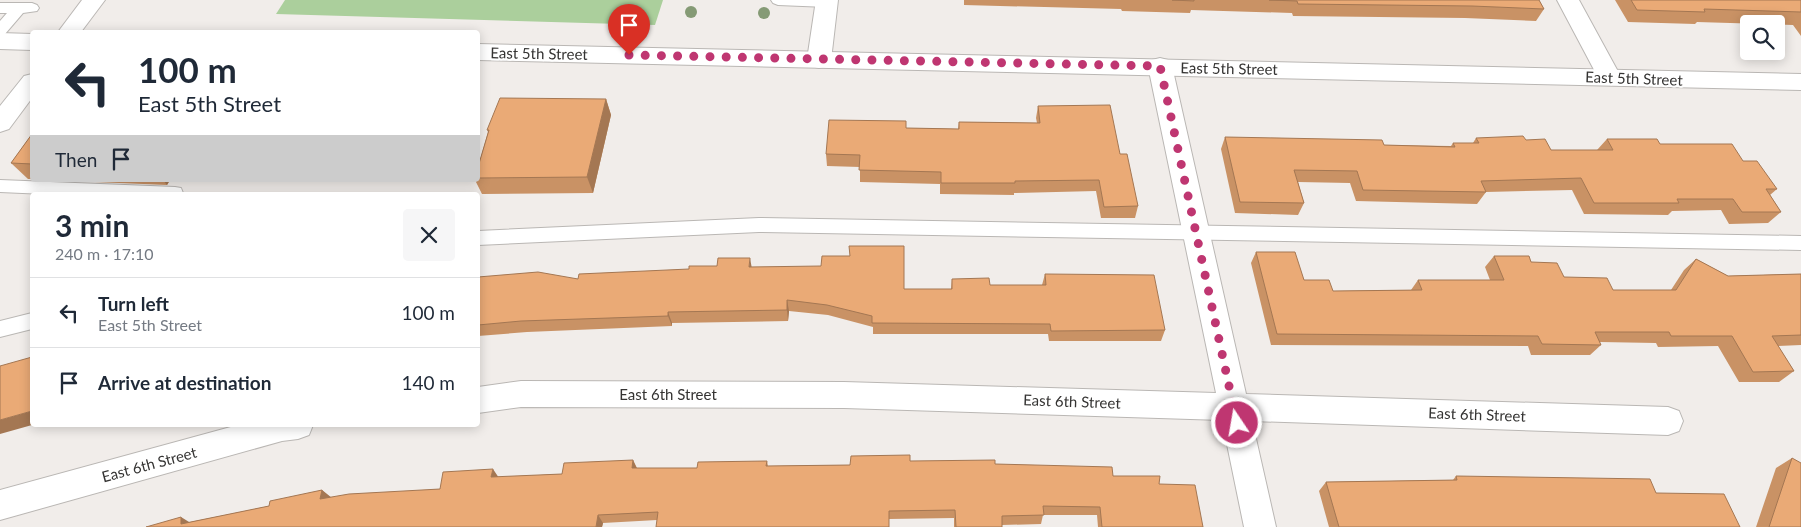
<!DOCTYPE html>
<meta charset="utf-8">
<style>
:root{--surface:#fff;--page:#f6f6f7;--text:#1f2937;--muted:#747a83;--line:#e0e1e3}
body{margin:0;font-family:Lato,sans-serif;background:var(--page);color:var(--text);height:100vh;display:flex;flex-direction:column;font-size:19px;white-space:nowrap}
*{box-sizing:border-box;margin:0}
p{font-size:16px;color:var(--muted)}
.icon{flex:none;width:28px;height:28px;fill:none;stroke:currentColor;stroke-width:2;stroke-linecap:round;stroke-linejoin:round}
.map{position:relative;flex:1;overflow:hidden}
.drawer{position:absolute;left:30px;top:192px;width:450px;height:235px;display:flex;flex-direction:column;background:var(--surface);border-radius:5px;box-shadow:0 2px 12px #0003}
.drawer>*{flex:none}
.banner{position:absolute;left:30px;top:30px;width:450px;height:152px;border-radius:5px;box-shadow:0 2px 12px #0003;background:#fff;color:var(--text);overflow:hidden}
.controls{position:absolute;left:1740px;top:15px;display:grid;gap:10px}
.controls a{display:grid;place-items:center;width:45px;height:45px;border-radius:5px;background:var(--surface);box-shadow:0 2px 12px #0003;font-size:25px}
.pin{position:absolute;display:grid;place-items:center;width:42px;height:42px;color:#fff;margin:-51px -21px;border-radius:50% 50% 50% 0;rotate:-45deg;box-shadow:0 0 5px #0007}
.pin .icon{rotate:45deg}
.me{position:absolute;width:55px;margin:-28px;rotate:348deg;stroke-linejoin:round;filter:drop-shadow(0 0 4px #0008)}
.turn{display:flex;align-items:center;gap:18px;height:105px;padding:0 25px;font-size:22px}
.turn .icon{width:65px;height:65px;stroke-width:2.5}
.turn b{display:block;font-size:35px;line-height:42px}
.then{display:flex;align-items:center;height:48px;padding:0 25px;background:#0003;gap:10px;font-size:19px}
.round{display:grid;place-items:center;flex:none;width:52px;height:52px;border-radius:5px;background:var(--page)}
.headline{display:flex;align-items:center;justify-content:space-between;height:85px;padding:0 25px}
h1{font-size:30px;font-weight:700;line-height:38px}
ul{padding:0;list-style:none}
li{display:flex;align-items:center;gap:15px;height:70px;padding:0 25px;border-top:1px solid var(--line)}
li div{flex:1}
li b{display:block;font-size:19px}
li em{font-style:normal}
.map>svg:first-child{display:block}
.green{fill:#abcf9c}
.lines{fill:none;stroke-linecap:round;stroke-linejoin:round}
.service-casing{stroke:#bab7b4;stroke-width:2}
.minor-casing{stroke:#bab7b4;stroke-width:2}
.tertiary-casing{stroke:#bab7b4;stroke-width:2}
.service{fill:#fff;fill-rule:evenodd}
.minor{fill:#fff;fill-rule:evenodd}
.tertiary{fill:#fff;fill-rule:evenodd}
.tree{fill:#859a75}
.wall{fill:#c99265}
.shaded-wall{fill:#a47753}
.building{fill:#eaaa76;stroke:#a47753}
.route{stroke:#bf3671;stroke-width:9;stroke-dasharray:0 16.2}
.labels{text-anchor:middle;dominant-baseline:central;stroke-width:4;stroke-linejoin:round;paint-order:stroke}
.street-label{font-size:15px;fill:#343332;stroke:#fff}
</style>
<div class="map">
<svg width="1801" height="527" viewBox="0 0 1801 527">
<rect width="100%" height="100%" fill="#f1edea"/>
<path class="green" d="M285,0H663L655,25L276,14Z"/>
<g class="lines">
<defs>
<path id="service" d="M771,0H833L834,2L832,5L827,7L778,5L773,3Z
M0,3H32L37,5L39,8L37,11L23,13L5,34L0,36V21L7,13H0Z
M0,180L175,187L181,188L183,193L182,195H67L0,192Z
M759,218L1801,236V250L759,232L478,245V231Z
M32,313V329L0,337V321Z"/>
<path id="minor" d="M816,0H838L831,60L827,66L819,68L811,66L807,60Z
M1557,0H1579L1621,77L1617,83L1609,85L1601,83Z
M1160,58L1168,60L1172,66L1246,394L1668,407L1679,411L1683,421L1679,431L1668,435L1252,421L1276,527H1244L1222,420L844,408L521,407L478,413V387L521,381L844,382L1216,393L1148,66L1152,60Z
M238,425H313L309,435L298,439L282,441L0,520V490Z"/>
<path id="tertiary" d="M82,0H105L81,32H58Z
M0,33L32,34V50L0,49Z
M478,44L1801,74V90L478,60Z
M32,74V98L9,129L0,132V106L24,76Z"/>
</defs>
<use href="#service" class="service-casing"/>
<use href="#minor" class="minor-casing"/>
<use href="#tertiary" class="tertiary-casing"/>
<use href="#service" class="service"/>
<use href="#minor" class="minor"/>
<use href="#tertiary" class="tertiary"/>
</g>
<g class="tree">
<circle cx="691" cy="12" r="6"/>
<circle cx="764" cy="13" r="6"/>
</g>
<path class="wall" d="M964,0H1539L1544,9L1536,21L1465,18L1293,16L1292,13L1191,10L1190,13L1122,11L1121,9L964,5Z
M1615,0H1801V36L1793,25L1697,22L1695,24L1628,22Z
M606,99L611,115L593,193L482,194L475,180H478V167L488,132L487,130Z
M1038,106L1120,154L1138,206L1135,218H1101L1096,191L1014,193V195L940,194V184L860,182V167L827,166L826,154L906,128L958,129L959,122L1037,123L1036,118Z
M32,134V179H28L11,163Z
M1225,137L1384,145L1451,146L1453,143H1473L1476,138L1526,140L1551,150H1597L1607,139L1660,144L1743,161L1777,189L1770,195L1781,212L1768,223L1729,224L1721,210L1672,211L1668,215L1584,214L1572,190L1486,192L1477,204L1356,201L1350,183L1298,182L1304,203L1298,215L1235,213L1221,149Z
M47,180H170L167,185Z
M1256,252L1304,280L1333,291L1411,290L1418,280H1490L1485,267L1494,256L1531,262L1564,277L1613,290H1671L1684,270L1696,259L1728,276L1801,274V345L1778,346L1794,371L1779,382H1739L1718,346L1658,347L1656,343L1600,342L1601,345L1590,355H1531L1528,346L1271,345L1251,263Z
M752,267L904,289H951L952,279L990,285H1042L1045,274L1165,330L1161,341H1049L1048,334H873V327L828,315L789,311L788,321L672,323V326L527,332L478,336V277L578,279Z
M1792,458L1801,527H1756L1776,468Z
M633,460L637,468H697L767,461L768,466L850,465L910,461L995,464L1113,476L1159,484L1203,527H1098L1097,515H1043L1041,524L1002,525V527H954V518L889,519L657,520L603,523L602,527H146L190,522L269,506L322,490L331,498L440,489L499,477L562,474Z
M1456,476L1656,493L1740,527H1329L1319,491L1326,482L1453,480Z"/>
<path class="shaded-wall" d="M606,99L611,115L593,193L587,177Z
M163,180H170L167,185Z
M750,258L752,269L749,267Z
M787,300L789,311L788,321L787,310Z
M668,312L672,323V326L668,316Z
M32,411V425L0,434V420Z
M633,460L637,469L632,468Z
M493,469L499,478L491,477Z
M322,490L332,498L320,499Z
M598,515L603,523L602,527H596Z
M181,517L194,525L181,524Z"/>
<path class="building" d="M1172,0H1194V1Z
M1269,0H1539L1544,9L1472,6L1298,4L1297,1Z
M1631,0H1801V12L1704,9L1705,12L1637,10Z
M500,98L606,99L587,177L478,178V167L489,130H487Z
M1110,105L1120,154H1127L1138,206L1104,207L1099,180L1015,181V183H941V172L859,170L860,155L826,154L829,120L906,121V128L959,129V122L1040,123L1038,106Z
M32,134V164L11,163Z
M1523,136L1526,140L1545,139L1551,150H1613L1607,139H1657L1660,144H1732L1743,161H1757L1777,189H1766L1781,212H1742L1733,199H1677L1679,203H1594L1581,178L1481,181L1486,192L1363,190L1357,171L1294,170L1304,203L1240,202L1225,137L1382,140L1384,145L1455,147L1453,143H1479L1476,138Z
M849,246H904V289H952V279L989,278L990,285H1046L1045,274L1154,275L1165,330L1051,331L1050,324L872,323V316L827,305L787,300V310L668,312V316L521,321L478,325V277L538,272L578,279L579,274L689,269V266H717L718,258H750L749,267L821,266L822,256H850Z
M1256,252H1295L1304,280H1329L1333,291L1422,290L1418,280H1504L1494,256H1529L1531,262L1557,263L1564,277L1607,278L1613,290H1676L1696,259L1728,276L1801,274V335L1772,336L1794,371L1753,372L1732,336H1671L1669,332H1595L1601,345L1542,344L1538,336L1277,334Z
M32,357V411L0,420V366Z
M910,455V461L995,460V464L1112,467L1113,476H1160L1159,484L1195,485L1203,527H1102L1100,507L1043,506L1044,515L1002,516V527H956L955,510L889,511V527H656L658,512L598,515L596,527H146L181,517V524L269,506L270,501L322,490L320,499L349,494L440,489L443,472L493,469L491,477L562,474L564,463L633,460L632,468H697L698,462L767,461L766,466L850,465L851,456Z
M1792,458L1801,463V527H1769Z
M1456,476L1650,479L1656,493L1724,494L1740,527H1339L1326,482L1457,480Z"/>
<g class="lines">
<path class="route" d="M629,55L1160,66L1237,423"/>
</g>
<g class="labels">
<g class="street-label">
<text transform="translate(539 53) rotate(1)">East 5th Street</text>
<text transform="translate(1229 68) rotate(1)">East 5th Street</text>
<text transform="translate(1634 78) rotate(2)">East 5th Street</text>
<text x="668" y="394">East 6th Street</text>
<text transform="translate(1072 401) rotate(2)">East 6th Street</text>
<text transform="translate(1477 414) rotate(2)">East 6th Street</text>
<text transform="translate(149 464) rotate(-15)">East 6th Street</text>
</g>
</g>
</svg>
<div class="controls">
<a><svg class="icon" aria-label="search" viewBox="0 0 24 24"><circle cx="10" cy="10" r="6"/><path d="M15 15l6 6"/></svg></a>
</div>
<div class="pin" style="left:629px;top:55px;background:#d93025"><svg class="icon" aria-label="arrive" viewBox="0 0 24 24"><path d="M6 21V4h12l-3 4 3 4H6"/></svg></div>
<svg class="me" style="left:1237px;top:423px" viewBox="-20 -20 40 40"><circle r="17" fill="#bf3671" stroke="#fff" stroke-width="3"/><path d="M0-11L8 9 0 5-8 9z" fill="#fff"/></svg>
<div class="banner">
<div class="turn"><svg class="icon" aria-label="left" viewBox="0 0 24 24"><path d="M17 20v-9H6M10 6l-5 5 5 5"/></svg><div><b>100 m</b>East 5th Street</div></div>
<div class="then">Then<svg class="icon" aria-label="arrive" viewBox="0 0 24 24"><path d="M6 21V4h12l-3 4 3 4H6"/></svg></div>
</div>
<section class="drawer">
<div class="headline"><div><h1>3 min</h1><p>240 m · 17:10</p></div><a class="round"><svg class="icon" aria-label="close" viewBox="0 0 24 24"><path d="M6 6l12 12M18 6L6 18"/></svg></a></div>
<ul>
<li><svg class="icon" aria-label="left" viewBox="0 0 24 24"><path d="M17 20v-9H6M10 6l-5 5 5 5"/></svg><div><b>Turn left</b><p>East 5th Street</p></div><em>100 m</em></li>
<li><svg class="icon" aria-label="arrive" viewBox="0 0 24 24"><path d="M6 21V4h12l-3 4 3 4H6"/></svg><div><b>Arrive at destination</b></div><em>140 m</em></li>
</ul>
</section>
</div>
